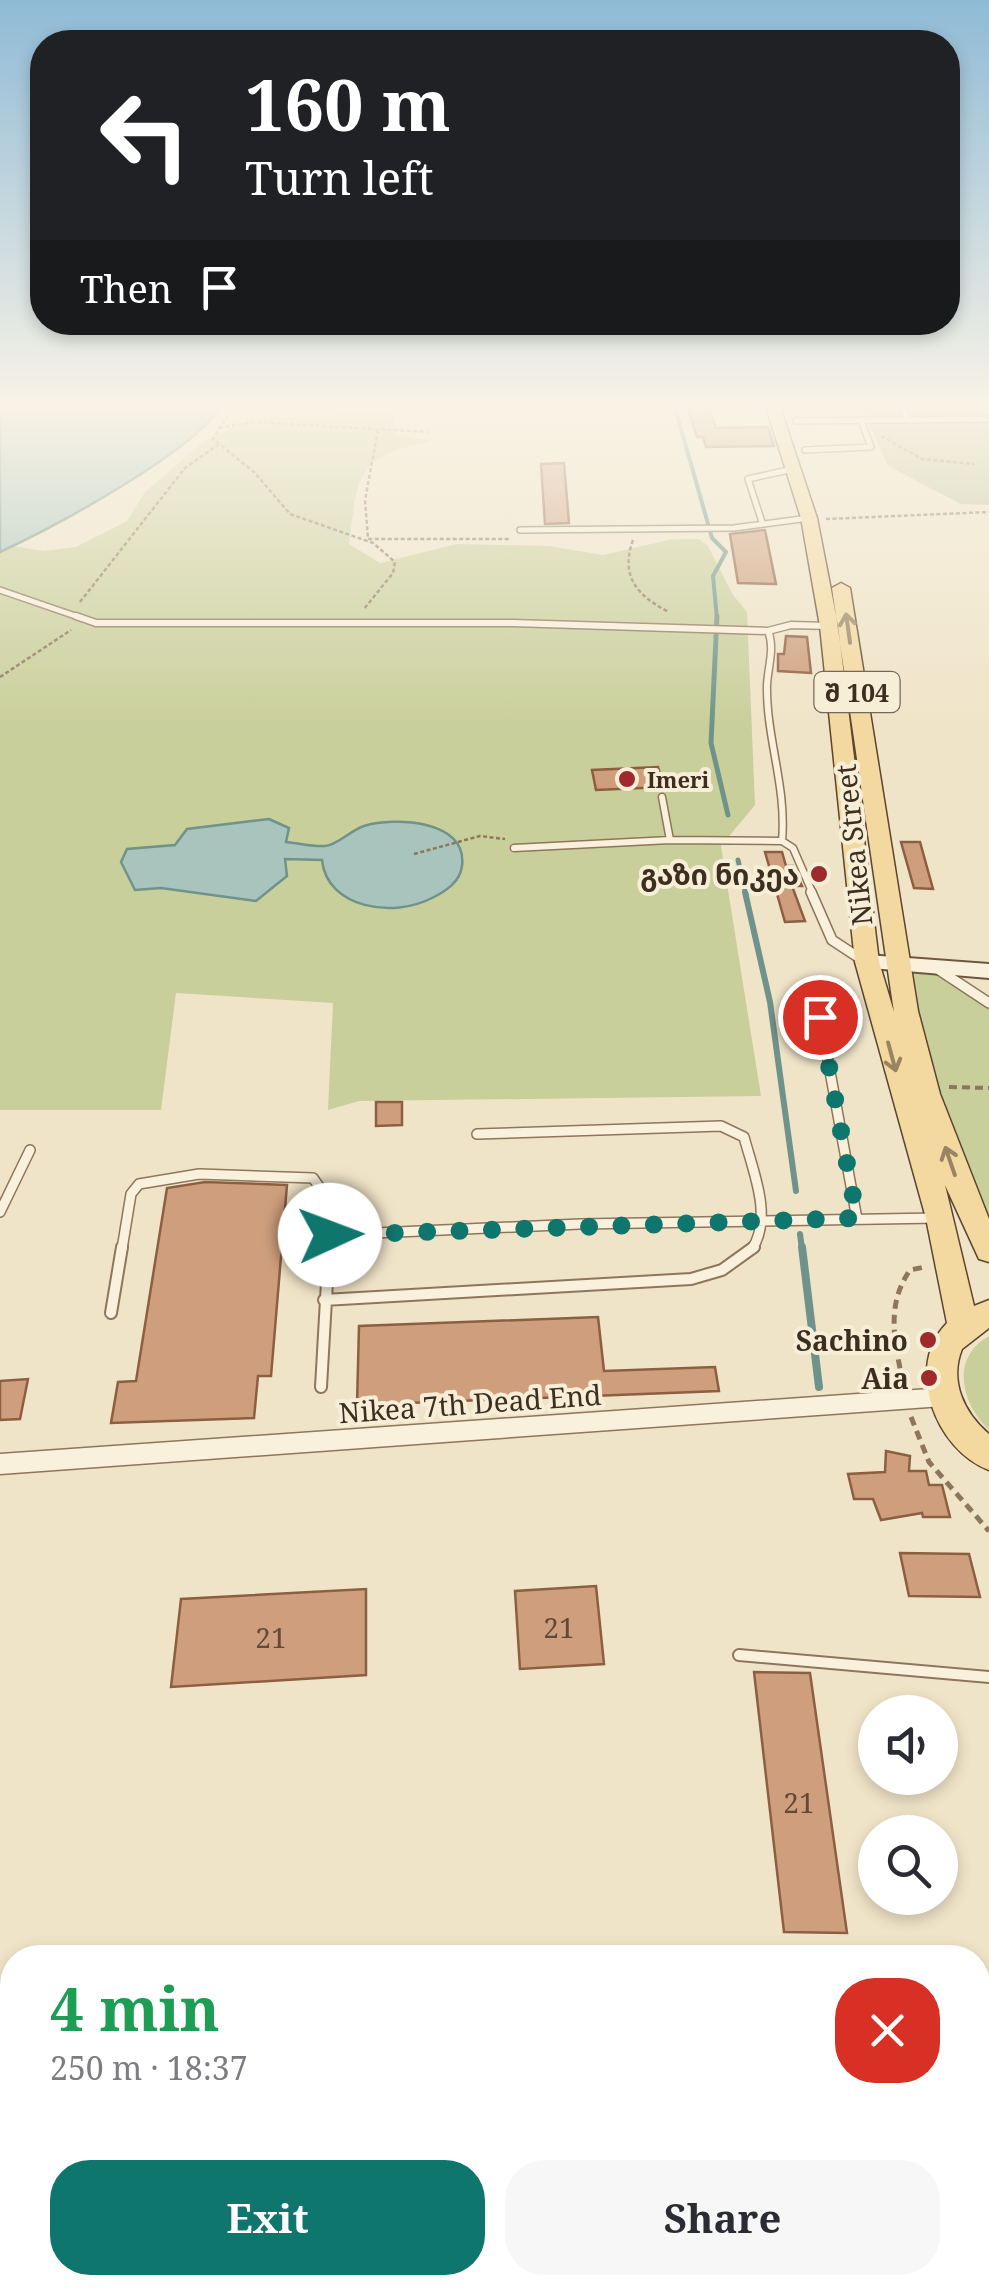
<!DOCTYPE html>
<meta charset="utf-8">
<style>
:root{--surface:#fff;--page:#f7f7f7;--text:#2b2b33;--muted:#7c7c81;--accent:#0f766e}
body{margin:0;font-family:"Noto Serif","Noto Sans Georgian",serif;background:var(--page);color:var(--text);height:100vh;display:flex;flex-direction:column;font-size:38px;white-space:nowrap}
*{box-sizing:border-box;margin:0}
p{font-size:32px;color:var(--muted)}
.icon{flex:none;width:55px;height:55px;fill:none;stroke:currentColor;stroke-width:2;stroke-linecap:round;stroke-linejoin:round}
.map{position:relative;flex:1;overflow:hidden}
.sheet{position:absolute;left:0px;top:1945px;width:990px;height:350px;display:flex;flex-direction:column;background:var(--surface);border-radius:40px 40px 0 0;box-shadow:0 5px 15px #0003}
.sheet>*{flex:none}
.banner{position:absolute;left:30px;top:30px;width:930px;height:305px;border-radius:40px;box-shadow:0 5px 15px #0003;background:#202124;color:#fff;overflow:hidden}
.controls{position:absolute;left:858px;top:1695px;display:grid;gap:20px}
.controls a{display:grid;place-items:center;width:100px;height:100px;border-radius:50%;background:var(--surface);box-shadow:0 5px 15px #0003;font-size:50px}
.pin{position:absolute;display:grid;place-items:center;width:85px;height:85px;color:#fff;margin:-42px;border:5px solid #fff;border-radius:50%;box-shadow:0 2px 10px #0007}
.me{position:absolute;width:110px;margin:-55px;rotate:88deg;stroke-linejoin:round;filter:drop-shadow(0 0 8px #0008)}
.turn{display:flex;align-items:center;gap:35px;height:210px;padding:0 50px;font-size:45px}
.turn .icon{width:130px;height:130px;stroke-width:2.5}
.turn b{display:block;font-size:70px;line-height:85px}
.then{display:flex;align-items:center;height:95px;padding:0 50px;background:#0003;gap:20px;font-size:38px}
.round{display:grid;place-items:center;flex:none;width:105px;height:105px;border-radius:40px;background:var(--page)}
.summary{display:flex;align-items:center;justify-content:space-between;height:170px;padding:0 50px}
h1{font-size:60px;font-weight:700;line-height:75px;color:#1e9e55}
.button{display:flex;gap:20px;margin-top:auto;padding:20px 50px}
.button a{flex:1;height:115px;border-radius:40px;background:var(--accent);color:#fff;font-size:40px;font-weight:700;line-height:115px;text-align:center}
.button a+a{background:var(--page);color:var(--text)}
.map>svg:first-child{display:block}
.green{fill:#c9cf9b}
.cemetery{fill:#bfc49a}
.water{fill:#a9c4bc;stroke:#6f938a;stroke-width:2.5}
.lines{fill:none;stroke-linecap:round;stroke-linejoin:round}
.stream-far3{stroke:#6f938a;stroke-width:4}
.stream-far2{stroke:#6f938a;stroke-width:5}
.stream-far1{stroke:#6f938a;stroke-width:6}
.stream{stroke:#6f938a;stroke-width:8}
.building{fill:#cf9f7d;stroke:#8d5f41;stroke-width:2.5}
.service-far3-casing{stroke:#8d765c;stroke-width:8}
.service-far2-casing{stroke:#8d765c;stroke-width:9}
.service-far1-casing{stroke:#8d765c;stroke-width:12}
.service-casing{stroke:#8d765c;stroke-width:14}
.minor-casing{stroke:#8d765c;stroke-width:3}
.secondary-casing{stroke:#6f573f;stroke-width:4}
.primary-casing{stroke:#5b4430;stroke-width:3}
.path-far2{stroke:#8d765c;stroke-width:2.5;stroke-dasharray:4 2.5;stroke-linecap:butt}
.path-far1{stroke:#8d765c;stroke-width:4;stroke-dasharray:8 5;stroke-linecap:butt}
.path{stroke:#8d765c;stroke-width:5;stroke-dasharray:9 6;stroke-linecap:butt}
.service-far3{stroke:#faf1dc;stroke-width:5}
.service-far2{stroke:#faf1dc;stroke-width:6}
.service-far1{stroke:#faf1dc;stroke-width:9}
.service{stroke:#faf1dc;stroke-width:10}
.minor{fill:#faf1dc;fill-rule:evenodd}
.secondary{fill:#faf1dc;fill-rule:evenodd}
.primary{fill:#f3d9a0;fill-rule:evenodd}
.oneway{stroke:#988460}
.route{stroke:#0f766e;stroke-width:18;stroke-dasharray:0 32.4}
.poi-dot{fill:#9e2a2b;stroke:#f7eed8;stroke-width:4}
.labels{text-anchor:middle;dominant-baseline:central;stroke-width:8;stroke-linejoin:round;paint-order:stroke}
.far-poi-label{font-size:22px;font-weight:bold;fill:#3d2e20;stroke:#f7eed8;text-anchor:start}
.shield{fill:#f7eed8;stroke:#756857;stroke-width:2.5}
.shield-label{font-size:25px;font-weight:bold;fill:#3d2e20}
.street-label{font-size:28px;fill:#3d2e20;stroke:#f7eed8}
.poi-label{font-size:28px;font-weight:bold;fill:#3d2e20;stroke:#f7eed8;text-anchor:end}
.near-number-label{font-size:28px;fill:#624a37}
</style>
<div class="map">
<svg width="989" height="2295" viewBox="0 0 989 2295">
<rect width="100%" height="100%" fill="#f0e4c8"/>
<path class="green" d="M384,411L394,415L395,434L431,441C356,457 358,474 349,544L380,563L457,544L549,546L603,555L673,539H699L708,546L733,595L747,612L755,805L721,846L761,1096L359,1101L328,1110L333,1003L176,993L161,1110H0V552L13,546L44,551L76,547L127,521L145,492L203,442L248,419Z
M899,967L939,970L989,1003V1250Z
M989,1336V1430C961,1403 950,1358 989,1336Z"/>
<path class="cemetery" d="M860,404H989V505L961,504L888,466Z"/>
<path class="water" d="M0,404H222C198,450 52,528 0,552Z
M269,819L289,828L286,842C299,843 312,847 325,846C336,846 351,830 364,826C393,817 468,819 462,866C460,882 446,891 432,898C394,918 327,909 322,860L285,859L287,876L256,901L161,888L135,890L121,862L127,849L175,845L187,829Z"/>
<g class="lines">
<path class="stream-far3" d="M674,404L712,538L726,552L713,576L717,619"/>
<path class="stream-far2" d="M717,616L711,743L728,815
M738,860L746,894"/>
<path class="stream-far1" d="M745,892L770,1002L796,1191
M800,1234L802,1249"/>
<path class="stream" d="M802,1247L819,1387"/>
</g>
<path class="building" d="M687,405H708L716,428L768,427L774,446L706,447L703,437H697Z
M564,463L569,523L545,524L541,464Z
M765,530L776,584L738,583L730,534Z
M786,636L807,637L811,673L778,671V654H784Z
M658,767L664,787L596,790L592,770Z
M901,842H920L933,889L914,888Z
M765,852H782L786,866H793L802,886H792L805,921L785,922Z
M376,1102H402V1125L376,1126Z
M205,1182L287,1185L271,1376H258L254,1418L111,1423L118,1382L136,1381L167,1188Z
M598,1317L604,1371L715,1367L719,1391L357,1405L359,1326Z
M28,1379L20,1419L0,1420V1381Z
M886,1451L910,1456L909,1471H926L929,1485H942L950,1517H923L922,1513L881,1520L873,1499H854L848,1474L885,1472Z
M900,1553L969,1554L980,1597L909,1596Z
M596,1586L604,1664L520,1669L515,1591Z
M366,1589V1675L171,1687L181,1599Z
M754,1672L810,1673L847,1933L784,1932Z"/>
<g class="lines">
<defs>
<path id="service-far3" d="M901,404L908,420
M796,421L989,419
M805,450L871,447L861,420
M762,522L748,479L793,469
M520,530L734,528L809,518
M0,590L84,619"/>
<path id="service-far2" d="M76,616L96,623H513L768,631L791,625L829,626
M768,631C775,648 768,666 767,685C766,738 787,787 782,841
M662,797L670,840
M514,848L670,840L782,841L793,848L813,894"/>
<path id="service-far1" d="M811,892L832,940L864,961
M939,970L989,1003
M820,1017L857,1219
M477,1134L721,1126L744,1137C753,1171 773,1217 752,1249
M0,1212L30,1150
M122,1249L131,1194L139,1184L199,1174L313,1178L327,1198L330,1235L580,1224L937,1218
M329,1249L330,1235"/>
<path id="service" d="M324,1300L691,1279L722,1270L754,1247
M111,1313L122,1247
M321,1387L329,1247
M739,1655L989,1677"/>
<path id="minor" d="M943,1388L950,1391L953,1397L950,1403L943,1406L0,1474V1454Z"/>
<path id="secondary" d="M867,955L989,964V978L859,967L856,962Z"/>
<path id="primary" d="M765,404H779L817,518L838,626L879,962L894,1012L832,588L841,583L850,588L918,1011L940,1094L989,1219V1262L979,1259L945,1185L974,1306L989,1300V1328L962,1349C949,1381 964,1413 989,1434V1470C935,1450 904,1366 947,1323L926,1218L855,962L820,626L801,518Z"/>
</defs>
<use href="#service-far3" class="service-far3-casing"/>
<use href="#service-far2" class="service-far2-casing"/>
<use href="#service-far1" class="service-far1-casing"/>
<use href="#service" class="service-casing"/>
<use href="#minor" class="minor-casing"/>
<use href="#secondary" class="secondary-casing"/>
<use href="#primary" class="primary-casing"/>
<path class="path-far2" d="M235,404L213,439L254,472L290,514L373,543L395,562L393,573L364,609
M219,428L253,422L428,432
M378,430L365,500L368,539H510
M881,436L922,459L974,464
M826,519L989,512
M633,540C620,576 637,596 669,612
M80,602L185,468L218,445
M0,677L71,630
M414,854L480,836L505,839"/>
<path class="path-far1" d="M949,1087L989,1088"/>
<path class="path" d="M903,1383C895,1343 885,1306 910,1270L925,1267
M911,1417L929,1462L989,1531"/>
<use href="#service-far3" class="service-far3"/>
<use href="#service-far2" class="service-far2"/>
<use href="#service-far1" class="service-far1"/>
<use href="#service" class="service"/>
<use href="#minor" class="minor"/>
<use href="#secondary" class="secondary"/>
<use href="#primary" class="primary"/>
</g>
<defs><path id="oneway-shaft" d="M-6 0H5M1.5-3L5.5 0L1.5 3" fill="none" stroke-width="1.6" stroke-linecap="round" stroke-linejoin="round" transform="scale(2.5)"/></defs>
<g class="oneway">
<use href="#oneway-shaft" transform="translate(848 628) rotate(-98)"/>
<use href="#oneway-shaft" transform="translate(892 1057) rotate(75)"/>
<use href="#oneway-shaft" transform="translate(950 1161) rotate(-109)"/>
</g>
<linearGradient id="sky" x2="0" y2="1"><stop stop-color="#8fbad6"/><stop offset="0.56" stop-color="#f8f3e6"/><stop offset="1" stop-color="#f8f3e6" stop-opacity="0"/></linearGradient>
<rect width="989" height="725" fill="url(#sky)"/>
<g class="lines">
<path class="route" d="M330,1235L857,1218L820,1017"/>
</g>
<g class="poi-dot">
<circle cx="627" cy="779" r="10"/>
<circle cx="819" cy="874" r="10"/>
<circle cx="928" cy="1340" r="10"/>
<circle cx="929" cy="1378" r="10"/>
</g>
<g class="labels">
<g class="far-poi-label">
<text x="647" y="779">Imeri</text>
</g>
<rect class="shield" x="814.5" y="672" width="85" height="40" rx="8"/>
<g class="shield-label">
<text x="857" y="692">შ 104</text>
</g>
<g class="street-label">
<text transform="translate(853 845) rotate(-96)">Nikea Street</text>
<text transform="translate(470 1403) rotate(-4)">Nikea 7th Dead End</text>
</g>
<g class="poi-label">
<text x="799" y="874">გაზი ნიკეა</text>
<text x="908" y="1340">Sachino</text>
<text x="909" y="1378">Aia</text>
</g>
<g class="near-number-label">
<text x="559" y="1627">21</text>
<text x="271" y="1637">21</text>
<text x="799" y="1802">21</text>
</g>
</g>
</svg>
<div class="controls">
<a><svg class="icon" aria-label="sound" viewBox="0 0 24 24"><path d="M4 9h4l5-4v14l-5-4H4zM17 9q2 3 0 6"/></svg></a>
<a><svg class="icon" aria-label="search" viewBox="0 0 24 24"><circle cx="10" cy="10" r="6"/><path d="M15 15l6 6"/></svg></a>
</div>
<div class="pin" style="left:820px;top:1017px;background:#d93025"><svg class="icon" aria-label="arrive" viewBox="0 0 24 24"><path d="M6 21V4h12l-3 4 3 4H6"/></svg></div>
<svg class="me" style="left:330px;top:1235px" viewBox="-20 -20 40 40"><circle r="19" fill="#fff"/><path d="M0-13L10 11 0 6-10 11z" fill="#0f766e"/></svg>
<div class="banner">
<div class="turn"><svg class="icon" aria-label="left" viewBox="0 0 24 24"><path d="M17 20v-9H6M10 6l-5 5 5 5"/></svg><div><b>160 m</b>Turn left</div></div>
<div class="then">Then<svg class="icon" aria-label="arrive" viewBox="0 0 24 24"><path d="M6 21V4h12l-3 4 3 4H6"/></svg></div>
</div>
<section class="sheet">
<div class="summary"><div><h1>4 min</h1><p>250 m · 18:37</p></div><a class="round" style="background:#d93025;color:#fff"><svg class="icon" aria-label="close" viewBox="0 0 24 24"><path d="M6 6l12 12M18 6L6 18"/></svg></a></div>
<div class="button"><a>Exit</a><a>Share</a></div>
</section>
</div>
